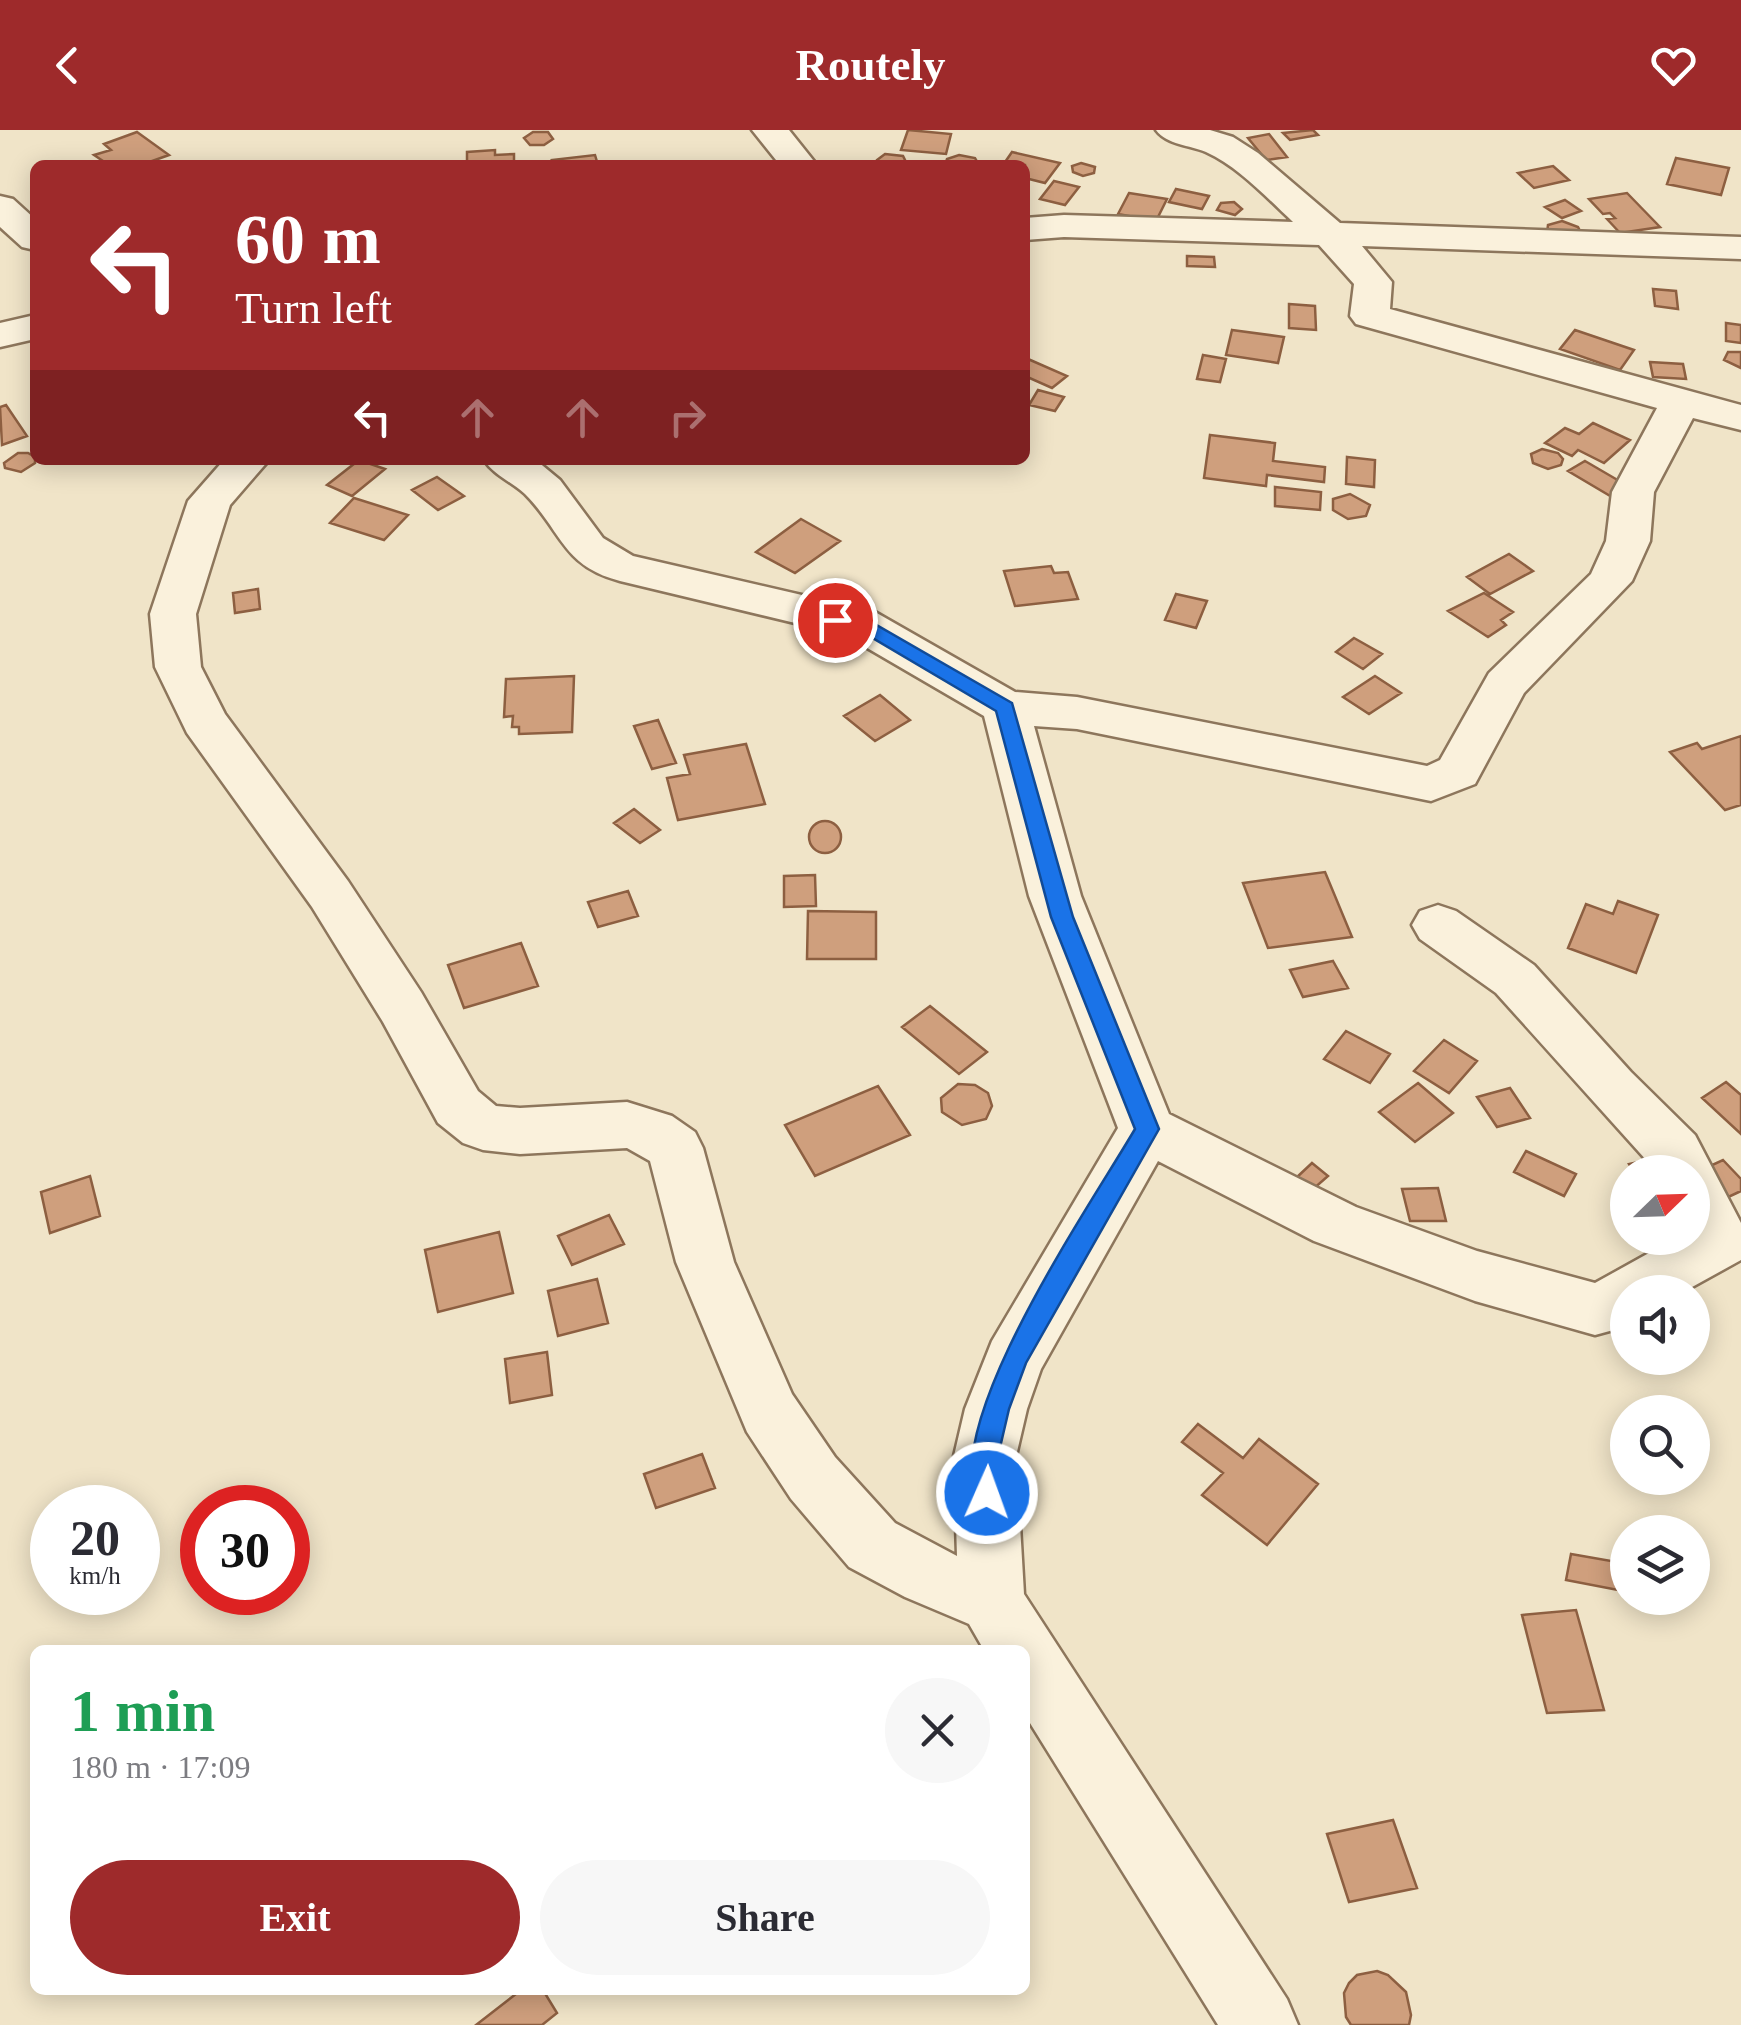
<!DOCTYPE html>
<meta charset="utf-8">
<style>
:root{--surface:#fff;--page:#f7f7f7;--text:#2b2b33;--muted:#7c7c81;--accent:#9e2a2b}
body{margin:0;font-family:"Times New Roman",serif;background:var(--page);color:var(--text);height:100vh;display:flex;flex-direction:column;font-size:38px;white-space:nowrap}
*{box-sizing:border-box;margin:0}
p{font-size:32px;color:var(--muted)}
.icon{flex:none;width:55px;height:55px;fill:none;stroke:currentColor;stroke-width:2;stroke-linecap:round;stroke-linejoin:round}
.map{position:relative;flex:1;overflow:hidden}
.drawer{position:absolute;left:30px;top:1515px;width:1000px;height:350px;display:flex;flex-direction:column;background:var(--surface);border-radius:15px;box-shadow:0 5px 25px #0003}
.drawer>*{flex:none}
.top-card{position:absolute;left:30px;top:30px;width:1000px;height:305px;border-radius:15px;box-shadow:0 5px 25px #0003;background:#9e2a2b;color:#fff;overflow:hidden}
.needle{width:65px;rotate:67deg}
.tools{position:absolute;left:1610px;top:1025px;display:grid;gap:20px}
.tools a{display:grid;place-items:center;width:100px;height:100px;border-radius:50%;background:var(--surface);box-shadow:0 5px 25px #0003;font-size:50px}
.speed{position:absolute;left:30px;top:1355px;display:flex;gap:20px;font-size:50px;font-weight:700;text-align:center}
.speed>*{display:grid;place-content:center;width:130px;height:130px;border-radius:50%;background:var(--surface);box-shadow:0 5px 25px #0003;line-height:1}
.speed small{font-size:25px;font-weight:400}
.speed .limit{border:15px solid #d22;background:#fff;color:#111}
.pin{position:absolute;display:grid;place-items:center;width:85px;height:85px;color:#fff;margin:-42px;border:5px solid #fff;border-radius:50%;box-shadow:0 2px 10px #0007}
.me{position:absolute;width:110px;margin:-55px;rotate:2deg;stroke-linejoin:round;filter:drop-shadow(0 0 8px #0008)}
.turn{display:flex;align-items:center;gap:35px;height:210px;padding:0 40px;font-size:45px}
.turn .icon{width:130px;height:130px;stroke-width:2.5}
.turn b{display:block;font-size:70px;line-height:85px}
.lanes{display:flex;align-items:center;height:95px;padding:0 40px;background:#0003;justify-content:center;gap:50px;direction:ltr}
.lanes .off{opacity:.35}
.round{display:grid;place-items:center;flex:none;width:105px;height:105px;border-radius:52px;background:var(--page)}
.head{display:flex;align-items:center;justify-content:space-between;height:170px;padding:0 40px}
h1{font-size:60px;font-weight:800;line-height:75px;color:#1e9e55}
.primary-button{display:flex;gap:20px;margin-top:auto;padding:20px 40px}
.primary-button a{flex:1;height:115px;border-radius:60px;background:var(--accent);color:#fff;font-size:40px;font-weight:800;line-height:115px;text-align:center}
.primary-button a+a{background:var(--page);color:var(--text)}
header{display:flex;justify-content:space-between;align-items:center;height:130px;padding:0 40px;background:var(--accent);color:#fff;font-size:45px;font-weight:800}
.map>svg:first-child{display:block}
.building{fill:#cf9f7d;stroke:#8d5f41;stroke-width:2.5}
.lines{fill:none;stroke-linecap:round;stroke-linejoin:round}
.minor-casing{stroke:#8d765c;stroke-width:5}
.minor{fill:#faf1dc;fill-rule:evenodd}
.route{fill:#1a73e8;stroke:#114b97;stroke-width:2.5}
</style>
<header><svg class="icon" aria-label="back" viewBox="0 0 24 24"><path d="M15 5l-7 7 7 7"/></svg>Routely<svg class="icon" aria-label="heart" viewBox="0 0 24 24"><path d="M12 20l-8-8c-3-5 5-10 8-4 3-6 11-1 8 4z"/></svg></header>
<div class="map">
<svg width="1741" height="1895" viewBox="0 0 1741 1895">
<rect width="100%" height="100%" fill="#f0e4c8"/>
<path class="building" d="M908,0L951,4L946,24L901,20Z
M1313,0L1318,5L1290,10L1283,3Z
M137,2L169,25L141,35L106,33L94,25L111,20L104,14Z
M533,2H548L553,9L544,15H530L524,8Z
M1269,4L1287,27L1266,30L1248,8Z
M495,20V25L514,24V35H467V22Z
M1012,22L1060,33L1045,53L1025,48V35H1003Z
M885,24L903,26L907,34L878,35L877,30Z
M595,25L598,35H554L552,30Z
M959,25L975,28L979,35H945L947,29Z
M1676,28L1729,38L1721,65L1667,54Z
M1081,33L1095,37L1094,43L1083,46L1073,42L1072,36Z
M1553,36L1569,50L1534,58L1518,43Z
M1054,51L1079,57L1065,75L1040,69Z
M1176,59L1209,66L1202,79L1169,72Z
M1129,63L1167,69L1156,91L1118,84Z
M1627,63L1660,97L1620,103L1607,89L1615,88L1610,83L1603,84L1589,69Z
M1565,70L1581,81L1562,88L1545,77Z
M1234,72L1242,79L1235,85L1217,80L1221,73Z
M1562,91L1578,97L1581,103H1547L1548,95Z
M1187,126L1214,127L1215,137L1187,136Z
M1653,159L1676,161L1678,179L1655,176Z
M1289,174L1315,176L1316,200L1289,198Z
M1726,193L1741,195V213L1726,211Z
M1232,200L1284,207L1278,233L1226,225Z
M1575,200L1634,220L1620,240L1560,219Z
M1728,222H1741V238L1724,230Z
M1203,225L1226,229L1220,252L1197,249Z
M1028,229L1067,246L1052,258L1025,246Z
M1650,232L1683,234L1686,249L1653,247Z
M1038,260L1064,267L1055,281L1029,275Z
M6,275L27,306L2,315L0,277Z
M1593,293L1630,310L1604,333L1578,320L1572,326L1545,313L1565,298L1579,304Z
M1210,305L1275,313L1273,331L1325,337L1324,352L1267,345L1266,356L1204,348Z
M1542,319L1558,323L1563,329L1561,335L1548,339L1533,333L1531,324Z
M18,323H28L35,327V333L21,342L5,338L4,333Z
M1347,327L1375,330L1374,357L1346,354Z
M359,330L385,339L352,366L327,355Z
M1585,331L1633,359L1617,370L1568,341Z
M437,347L464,366L438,380L412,360Z
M1275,357L1321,362L1320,380L1275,376Z
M1350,364L1370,375L1366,386L1348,389L1333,380V369Z
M354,368L408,385L384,410L330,393Z
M801,389L840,411L795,443L756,422Z
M1509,424L1533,441L1490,464L1467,447Z
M1051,436L1054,443L1068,442L1078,469L1015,476L1004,441Z
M258,459L260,479L235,483L233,463Z
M1484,463L1513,482L1501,490L1506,495L1488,507L1448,481Z
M1176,464L1207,471L1196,498L1165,490Z
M1354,508L1382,524L1363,539L1336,522Z
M574,546L572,602L519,604V597H512L513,586L504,587L506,549Z
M1375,546L1401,563L1369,584L1343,567Z
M880,565L910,590L875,611L844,586Z
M658,590L676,633L652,639L634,596Z
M1741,606V675L1725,680L1670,622L1697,613L1702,619Z
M746,614L765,674L678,690L667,648L690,644L684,625Z
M634,679L660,700L640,713L614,693Z
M809 707a16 16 0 1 1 32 0a16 16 0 1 1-32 0Z
M1325,742L1352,807L1268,818L1243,753Z
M815,745L816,776L784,777V746Z
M628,761L638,786L598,797L588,772Z
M1618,771L1658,785L1636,843L1568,818L1586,774L1613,784Z
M808,781L876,782V829H807Z
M521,813L538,856L464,878L448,835Z
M1333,831L1348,858L1303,867L1290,840Z
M930,876L987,922L959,944L902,897Z
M1346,901L1390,924L1370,953L1324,929Z
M1444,910L1477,931L1449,963L1414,941Z
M1726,952L1741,965V1004L1702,968Z
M1418,953L1453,983L1415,1012L1379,982Z
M958,954L975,955L988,963L992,976L986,989L962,995L942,982L941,968Z
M878,956L910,1005L815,1046L785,995Z
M1510,958L1530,988L1497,997L1477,967Z
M1526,1021L1576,1044L1564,1066L1514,1042Z
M1665,1026L1675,1042H1634L1629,1034Z
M1723,1030L1741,1049V1061L1722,1070L1697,1042Z
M1312,1033L1328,1046L1311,1061L1295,1049Z
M90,1046L100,1086L50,1103L41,1062Z
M1438,1058L1446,1091H1410L1402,1059Z
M609,1085L624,1114L572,1135L558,1106Z
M499,1102L513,1163L438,1182L425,1120Z
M597,1149L608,1193L558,1206L548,1161Z
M547,1222L552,1265L510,1273L505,1229Z
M1198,1294L1243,1328L1259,1309L1318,1354L1267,1415L1202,1365L1223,1343L1182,1312Z
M702,1324L715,1358L656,1378L644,1344Z
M1571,1424L1617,1432L1618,1460L1566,1450Z
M1576,1480L1604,1580L1547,1583L1522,1485Z
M1393,1690L1417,1758L1349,1772L1327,1704Z
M1377,1841L1388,1845L1406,1862L1411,1885L1409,1895H1351L1346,1887L1344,1863L1349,1853L1357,1845Z
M521,1860H543L557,1883L542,1895H476Z"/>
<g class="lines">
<defs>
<path id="minor" d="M752,0H789L817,35H780Z
M1156,0H1210L1233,7L1258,23L1340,93L1741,107V129L1362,116L1392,152L1390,179L1741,275V300L1693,288L1654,362L1650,411L1632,451L1524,563L1475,654L1431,671L1077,599L1034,596L1081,766L1169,984L1356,1077L1477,1121L1595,1153L1676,1108H1692V1042H1657L1496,863L1420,809L1412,795L1420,781L1438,775L1456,781L1534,835L1631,942L1695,1005L1741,1093V1130L1683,1162H1628V1196L1595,1205L1475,1171L1314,1111L1158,1031L1041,1239L1027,1279L1016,1326L1024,1464L1287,1869L1298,1895H1218L1025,1585V1520H984L969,1494L905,1467L849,1437L791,1369L747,1302L676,1132L650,1031L627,1018L520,1024L483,1020L463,1013L438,993L383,892L312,777L187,603L155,537L150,484L188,371L224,330H269L230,375L196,484L201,537L225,584L348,751L421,862L478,961L496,976L520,978L627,972L672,986L695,1002L703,1018L734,1132L792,1264L835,1327L895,1393L957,1426L954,1326L965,1279L992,1211L1118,998L1029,766L984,586L845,505L620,451C562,436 562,401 525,364C512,352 494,345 484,330L537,331L560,350L603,408L633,426L875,482L1015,562L1077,567L1427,636L1440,630L1489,543L1591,444L1606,411L1612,362L1657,278L1356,194L1350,186L1354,154L1319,115L1064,107L1025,110V88L1064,85L1293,92C1267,68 1239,37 1206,22C1190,15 1167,15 1156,0Z
M0,66L13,69L35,89V120L22,117L0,97Z
M35,185V209L0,217V193Z"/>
</defs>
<use href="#minor" class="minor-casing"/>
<use href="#minor" class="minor"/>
</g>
<path class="route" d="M835,484L866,489L1012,573L1073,787L1159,999L1026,1233L1009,1279L998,1326L1000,1363L996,1371L987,1375L977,1371C941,1291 1092,1073 1135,999L1051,787L996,581L869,506L829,494V486Z"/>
</svg>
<div class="tools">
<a><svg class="needle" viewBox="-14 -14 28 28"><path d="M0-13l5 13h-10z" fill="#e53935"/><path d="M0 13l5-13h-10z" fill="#7c7c81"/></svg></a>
<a><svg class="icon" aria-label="sound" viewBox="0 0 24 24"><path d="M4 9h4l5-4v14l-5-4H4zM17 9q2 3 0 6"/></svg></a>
<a><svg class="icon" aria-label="search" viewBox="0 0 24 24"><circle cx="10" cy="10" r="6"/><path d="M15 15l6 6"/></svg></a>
<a><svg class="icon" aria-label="layers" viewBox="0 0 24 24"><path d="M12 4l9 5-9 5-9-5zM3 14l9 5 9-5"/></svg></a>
</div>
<div class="speed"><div>20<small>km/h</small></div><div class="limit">30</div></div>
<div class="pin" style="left:835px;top:490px;background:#d93025"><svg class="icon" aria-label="arrive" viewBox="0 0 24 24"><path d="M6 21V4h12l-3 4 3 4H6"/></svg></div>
<svg class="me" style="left:987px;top:1363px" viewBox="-20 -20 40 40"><circle r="17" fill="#1a73e8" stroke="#fff" stroke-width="3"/><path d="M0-11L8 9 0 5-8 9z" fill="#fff"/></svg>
<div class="top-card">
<div class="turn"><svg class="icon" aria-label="left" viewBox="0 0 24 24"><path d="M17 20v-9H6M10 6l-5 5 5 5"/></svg><div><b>60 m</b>Turn left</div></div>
<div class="lanes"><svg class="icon" aria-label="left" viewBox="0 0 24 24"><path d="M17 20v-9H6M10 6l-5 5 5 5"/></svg><svg class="icon off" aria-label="ahead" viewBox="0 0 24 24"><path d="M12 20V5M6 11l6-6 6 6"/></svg><svg class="icon off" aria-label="ahead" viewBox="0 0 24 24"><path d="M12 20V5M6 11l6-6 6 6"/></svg><svg class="icon off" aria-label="right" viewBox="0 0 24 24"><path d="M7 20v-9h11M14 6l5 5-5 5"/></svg></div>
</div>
<section class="drawer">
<div class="head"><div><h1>1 min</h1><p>180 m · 17:09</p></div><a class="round"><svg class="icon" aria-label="close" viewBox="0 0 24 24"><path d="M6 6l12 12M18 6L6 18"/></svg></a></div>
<div class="primary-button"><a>Exit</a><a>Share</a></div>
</section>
</div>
